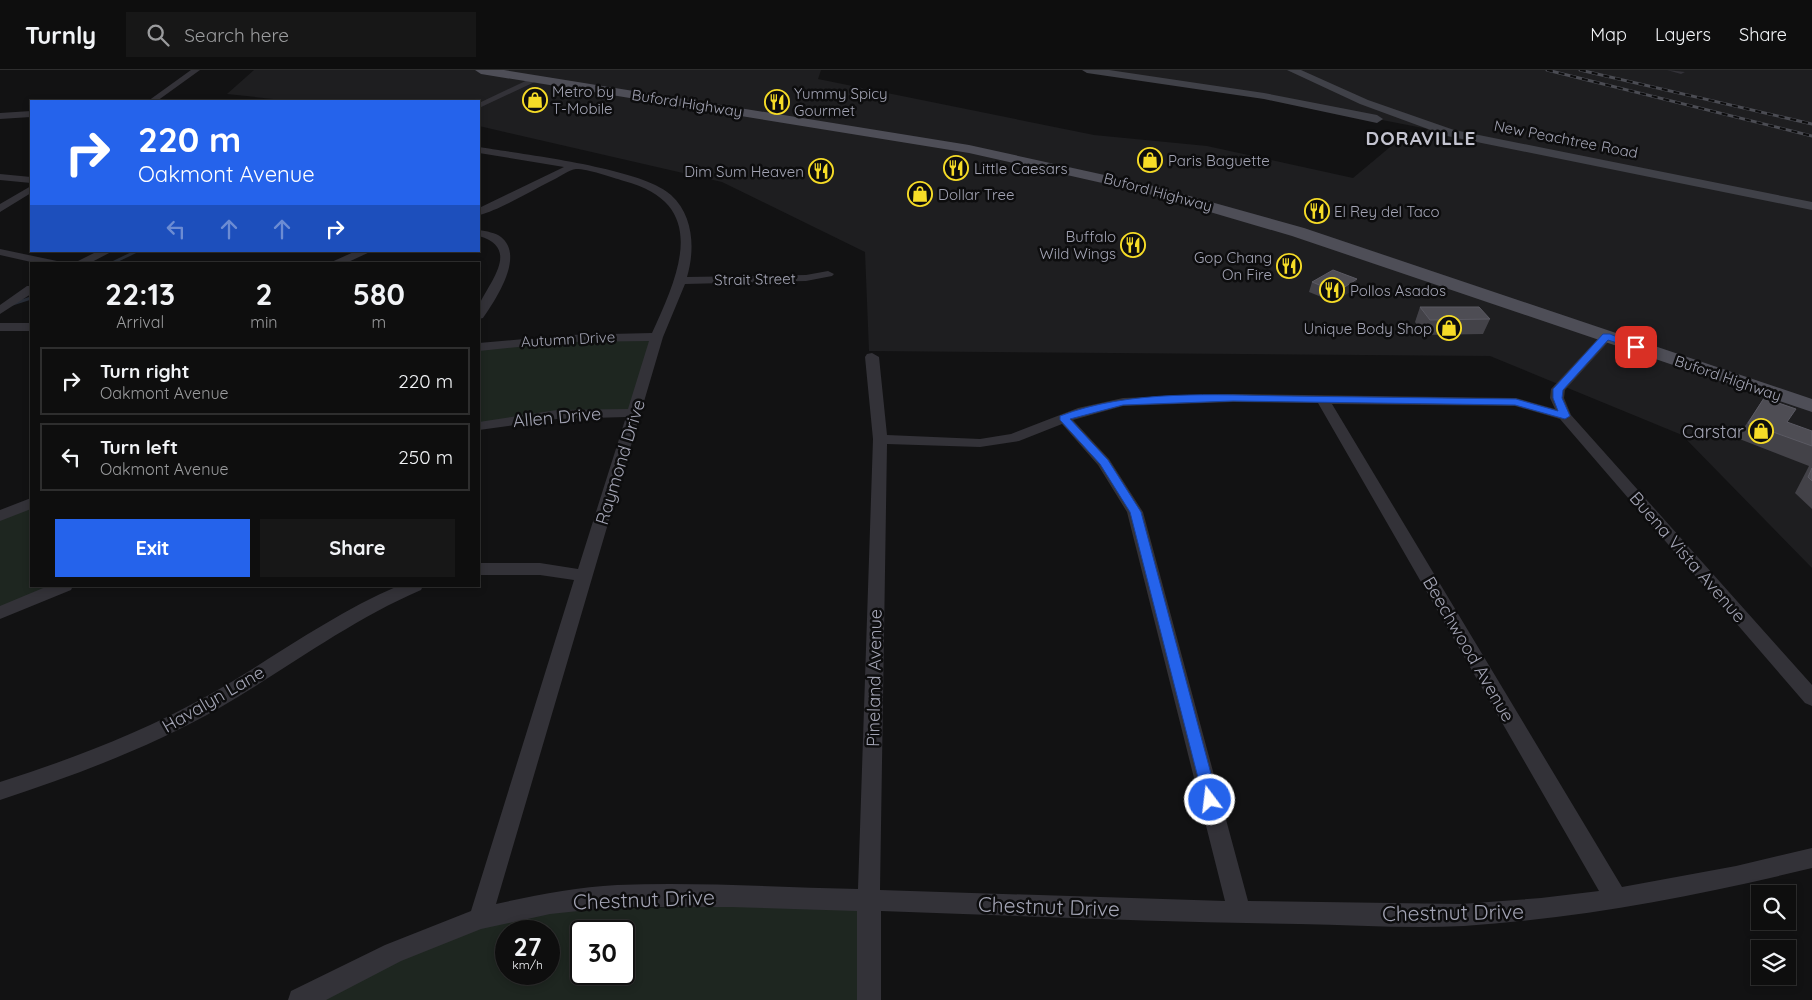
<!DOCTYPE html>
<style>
:root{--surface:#0e0e0e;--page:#171717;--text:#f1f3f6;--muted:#9b9c9e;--line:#2e2e2e;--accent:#2563eb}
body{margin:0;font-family:Quicksand,sans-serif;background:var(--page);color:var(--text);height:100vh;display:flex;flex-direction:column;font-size:19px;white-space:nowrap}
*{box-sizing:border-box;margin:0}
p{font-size:16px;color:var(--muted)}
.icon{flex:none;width:28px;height:28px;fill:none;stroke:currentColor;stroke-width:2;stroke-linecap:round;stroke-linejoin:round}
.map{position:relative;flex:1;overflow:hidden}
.sheet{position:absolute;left:30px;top:192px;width:450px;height:325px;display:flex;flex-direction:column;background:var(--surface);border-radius:0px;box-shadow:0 2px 8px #0003,0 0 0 1px var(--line)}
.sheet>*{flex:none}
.top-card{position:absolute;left:30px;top:30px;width:450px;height:152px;border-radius:0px;box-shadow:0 2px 8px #0003,0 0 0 1px var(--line);background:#2563eb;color:#fff;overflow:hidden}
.tools{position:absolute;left:1751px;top:815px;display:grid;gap:10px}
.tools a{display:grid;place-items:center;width:45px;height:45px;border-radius:0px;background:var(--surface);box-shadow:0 2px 8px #0003,0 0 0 1px var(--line);font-size:25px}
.speed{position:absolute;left:495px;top:850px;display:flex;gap:10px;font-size:25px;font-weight:700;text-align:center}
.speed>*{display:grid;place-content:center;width:65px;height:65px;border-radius:50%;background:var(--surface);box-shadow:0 2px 8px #0003,0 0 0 1px var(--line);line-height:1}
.speed small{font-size:12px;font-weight:400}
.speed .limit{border:2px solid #111;border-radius:8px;background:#fff;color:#111}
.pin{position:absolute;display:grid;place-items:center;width:42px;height:42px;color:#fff;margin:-21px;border-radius:10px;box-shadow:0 2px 8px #0006}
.me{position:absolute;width:55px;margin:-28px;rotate:345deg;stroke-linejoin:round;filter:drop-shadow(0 0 4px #0008)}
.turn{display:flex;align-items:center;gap:18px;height:105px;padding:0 25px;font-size:22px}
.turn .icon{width:65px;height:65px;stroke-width:2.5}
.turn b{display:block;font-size:35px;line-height:42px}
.lanes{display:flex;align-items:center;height:48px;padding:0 25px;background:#0003;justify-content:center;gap:25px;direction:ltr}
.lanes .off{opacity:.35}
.eta{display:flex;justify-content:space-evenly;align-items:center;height:85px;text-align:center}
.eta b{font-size:30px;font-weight:700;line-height:35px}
.action{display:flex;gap:10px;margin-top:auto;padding:10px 25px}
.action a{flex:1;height:58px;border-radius:0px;background:var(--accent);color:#fff;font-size:20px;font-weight:700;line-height:58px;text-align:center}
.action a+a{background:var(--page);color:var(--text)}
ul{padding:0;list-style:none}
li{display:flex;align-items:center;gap:15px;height:68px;margin:0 10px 8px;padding:0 15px;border:2px solid var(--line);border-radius:0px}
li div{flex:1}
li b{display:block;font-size:19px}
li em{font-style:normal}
header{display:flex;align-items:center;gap:30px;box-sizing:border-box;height:70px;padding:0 25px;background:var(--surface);border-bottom:1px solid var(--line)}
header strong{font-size:24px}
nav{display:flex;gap:28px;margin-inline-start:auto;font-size:18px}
.search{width:350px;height:45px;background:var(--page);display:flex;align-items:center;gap:12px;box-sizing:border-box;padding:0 18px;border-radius:0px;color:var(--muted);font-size:19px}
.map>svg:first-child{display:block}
.built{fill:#1e1e20}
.green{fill:#1e2620;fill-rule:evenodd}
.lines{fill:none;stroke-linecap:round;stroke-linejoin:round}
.stream{stroke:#282d37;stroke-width:3}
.street{fill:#333238;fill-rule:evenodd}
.secondary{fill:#404148;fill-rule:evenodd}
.primary{fill:#4e4e57;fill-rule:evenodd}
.rail-casing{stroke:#4b4c53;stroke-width:3}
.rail{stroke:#0d0d0e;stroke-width:2;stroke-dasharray:6;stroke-linecap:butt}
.wall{fill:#434248}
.shaded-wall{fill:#2b2b2e}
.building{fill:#4e4d54;stroke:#5b5a63}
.route{fill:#2563eb;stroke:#184099}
.labels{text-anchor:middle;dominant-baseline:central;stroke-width:5;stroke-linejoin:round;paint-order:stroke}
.far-poi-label{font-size:15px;fill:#a3a4b4;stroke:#0d0d0e;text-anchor:start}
.far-street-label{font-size:15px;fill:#a3a4b4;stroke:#0d0d0e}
.street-label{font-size:18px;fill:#a3a4b4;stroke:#0d0d0e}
.poi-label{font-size:18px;fill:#a3a4b4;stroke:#0d0d0e;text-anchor:end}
.far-district-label{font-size:19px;font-weight:bold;letter-spacing:1px;fill:#c4c4d0;stroke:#0d0d0e}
.near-street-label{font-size:21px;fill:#a3a4b4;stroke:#0d0d0e}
</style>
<header>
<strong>Turnly</strong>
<div class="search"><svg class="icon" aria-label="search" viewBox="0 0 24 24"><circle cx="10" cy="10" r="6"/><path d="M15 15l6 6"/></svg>Search here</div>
<nav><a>Map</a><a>Layers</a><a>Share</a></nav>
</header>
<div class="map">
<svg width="1812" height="930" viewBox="0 0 1812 930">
<rect width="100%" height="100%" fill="#121213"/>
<path class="built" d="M254,0H821L818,9L1094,65L1207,76L1353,108L1408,62H1426L1428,59L1250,24L1088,0H1812V498L1682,365L1490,286L869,281L865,182L722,112L479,56V31H292L227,24Z"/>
<path class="green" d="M656,267L635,342L507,350L479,356V276L548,268Z
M31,433V516H66L0,544V446Z
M873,821L872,930H294L473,841L748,836ZM506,861H549V904H506ZM581,861H624V904H581Z"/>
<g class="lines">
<path class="stream" d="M110,194L137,181
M0,238L31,228"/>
<path class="street" d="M191,0H200L157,31H148Z
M1667,0L1685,2L1681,4Z
M534,7L541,9L479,38V33Z
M31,41V47L0,49V43Z
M479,77C521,84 643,98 671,125C694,146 695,180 687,207L806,205L828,201L834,204L832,206L806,211L685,214L663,267L496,834C536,825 576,817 617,815C697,812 778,817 858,819L873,369L865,287L867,284L872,283L879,287L887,365L980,369L1011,364L1078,338L1123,328L1233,324L1516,328L1555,339L1550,328L1551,319L1603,263H1611L1613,266L1611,269L1565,320L1564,328L1571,345L1812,615V636L1805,633L1560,349L1515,336L1332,334L1622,817L1736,796L1812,778V798C1697,826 1582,848 1464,856C1410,859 1354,855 1299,854C1160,852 1020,846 881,841V930H857V841L731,837H616L550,844L481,859L401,891L326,930H288L291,921L385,875L471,841L574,510L540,505H479V493H540L578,499L626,347L557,349L479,360V352L557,340L628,339L649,271L568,272L479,281V273L568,265L652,263C679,204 711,134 624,111C611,107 588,99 576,99C569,100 561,106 555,109C534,119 500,140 479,145V138L564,97L479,83ZM1233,332L1318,333L1599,821L1541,828L1461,834L1248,831L1143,442L1109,389L1073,350L1123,336ZM1062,354L1098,395L1127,442L1225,831L880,820L887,374L980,377L1019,371Z
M0,104L31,107V113L0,110Z
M31,116V123L0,142V134Z
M479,160C486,161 496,163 501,167C525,186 496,229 483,248L479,249C479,244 478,238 480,233C491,210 520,178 479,166Z
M0,179L57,191L63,194H40L0,185Z
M98,181H113L88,194H72Z
M356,181H372L344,194H327Z
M27,216H31V224L0,244V235Z
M0,253H31V261H0Z
M31,428V439L0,451V440Z
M48,516H73L71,520L0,549V536Z
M398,516H423L421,520C349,551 288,598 221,637C151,677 76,705 0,730V712C72,689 141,663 207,626C271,590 330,545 398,516Z"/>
<path class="secondary" d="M1082,0H1109L1264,23L1377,45L1383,49L1377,53L1264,29L1087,3Z
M1287,0H1301L1368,30L1454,60L1812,132V140L1447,66L1360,34Z"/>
<path class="primary" d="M475,0H504L969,75L1150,115L1304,158L1812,329V342L1292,166L1142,122L969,83L481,4Z"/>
<defs>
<path id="rail" d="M1547,0L1812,66
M1580,0L1812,54"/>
</defs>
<use href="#rail" class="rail-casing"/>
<use href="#rail" class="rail"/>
</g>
<path class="wall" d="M1312,212L1354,219L1334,232L1309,222Z
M1420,237L1490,249L1483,264L1424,265L1415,252Z
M1764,328L1787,352L1812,376V439L1795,423L1809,396L1737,368Z"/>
<path class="shaded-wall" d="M1357,209L1354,219L1334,232L1337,222Z"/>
<path class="building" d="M1333,200L1357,209L1337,222L1312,212Z
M1420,237H1479L1490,249L1430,250Z
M1764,328L1796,339L1787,352L1812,361V376L1748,353Z
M1812,398V411L1808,407Z"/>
<path class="route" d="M1603,264H1610L1641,277L1636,279L1608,270L1563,320L1562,328L1570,346L1565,349L1515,335L1233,331L1123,335L1070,349L1108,390L1141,442L1218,730L1216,735L1210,737L1205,735L1130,442L1100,394L1060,350V346C1130,319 1215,325 1289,326C1364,327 1440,328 1516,329L1558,341L1553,328V319Z"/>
<defs>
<symbol id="shop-ring" viewBox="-11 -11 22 22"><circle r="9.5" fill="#0d0d0e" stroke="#f6dc27" stroke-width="1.5"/><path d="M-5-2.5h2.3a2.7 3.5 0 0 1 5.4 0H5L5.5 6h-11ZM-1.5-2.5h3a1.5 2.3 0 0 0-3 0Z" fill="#f6dc27"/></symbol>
<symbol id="restaurant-ring" viewBox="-11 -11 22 22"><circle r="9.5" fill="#0d0d0e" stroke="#f6dc27" stroke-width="1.5"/><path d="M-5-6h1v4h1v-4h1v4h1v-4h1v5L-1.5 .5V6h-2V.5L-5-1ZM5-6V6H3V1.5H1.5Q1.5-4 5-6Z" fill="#f6dc27"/></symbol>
</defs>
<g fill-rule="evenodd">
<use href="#shop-ring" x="521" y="16" width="28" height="28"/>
<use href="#restaurant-ring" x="763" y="18" width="28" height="28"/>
<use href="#shop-ring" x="1136" y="76" width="28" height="28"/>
<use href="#restaurant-ring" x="942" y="84" width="28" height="28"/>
<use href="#restaurant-ring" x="807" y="87" width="28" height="28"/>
<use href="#shop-ring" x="906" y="110" width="28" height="28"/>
<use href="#restaurant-ring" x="1303" y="127" width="28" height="28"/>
<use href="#restaurant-ring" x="1119" y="161" width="28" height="28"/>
<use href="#restaurant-ring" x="1275" y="182" width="28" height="28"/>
<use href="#restaurant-ring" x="1318" y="206" width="28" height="28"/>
<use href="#shop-ring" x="1435" y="244" width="28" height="28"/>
<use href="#shop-ring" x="1747" y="347" width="28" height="28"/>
</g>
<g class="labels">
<g class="far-poi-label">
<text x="552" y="21">Metro by<tspan x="552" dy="17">T-Mobile</tspan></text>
<text x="794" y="23">Yummy Spicy<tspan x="794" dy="17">Gourmet</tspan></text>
<text x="1168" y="90">Paris Baguette</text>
<text x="974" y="98">Little Caesars</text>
<text x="804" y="101" text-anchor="end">Dim Sum Heaven</text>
<text x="938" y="124">Dollar Tree</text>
<text x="1334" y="141">El Rey del Taco</text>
<text x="1116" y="166" text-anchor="end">Buffalo<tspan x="1116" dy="17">Wild Wings</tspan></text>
<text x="1272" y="187" text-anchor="end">Gop Chang<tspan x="1272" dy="17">On Fire</tspan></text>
<text x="1350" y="220">Pollos Asados</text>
<text x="1432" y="258" text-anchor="end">Unique Body Shop</text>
</g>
<g class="far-street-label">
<text transform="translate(687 33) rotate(9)">Buford Highway</text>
<text transform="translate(1566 69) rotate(11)">New Peachtree Road</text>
<text transform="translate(1158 122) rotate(15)">Buford Highway</text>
<text transform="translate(755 209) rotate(-1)">Strait Street</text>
<text transform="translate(568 269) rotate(-3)">Autumn Drive</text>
<text transform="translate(1728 308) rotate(19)">Buford Highway</text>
</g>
<g class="street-label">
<text transform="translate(557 347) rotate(-5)">Allen Drive</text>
<text transform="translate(620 392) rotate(-73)">Raymond Drive</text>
<text transform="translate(1688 487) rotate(49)">Buena Vista Avenue</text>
<text transform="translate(1469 579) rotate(60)">Beechwood Avenue</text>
<text transform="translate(874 608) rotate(-89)">Pineland Avenue</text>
<text transform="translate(213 629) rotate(-30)">Havalyn Lane</text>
</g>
<g class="poi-label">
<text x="1744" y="361">Carstar</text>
</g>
<g class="far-district-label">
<text x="1421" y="68">DORAVILLE</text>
</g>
<g class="near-street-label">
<text transform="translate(644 829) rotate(-2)">Chestnut Drive</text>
<text transform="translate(1049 836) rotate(2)">Chestnut Drive</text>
<text transform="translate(1453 842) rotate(-1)">Chestnut Drive</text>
</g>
</g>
</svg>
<div class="tools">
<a><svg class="icon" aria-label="search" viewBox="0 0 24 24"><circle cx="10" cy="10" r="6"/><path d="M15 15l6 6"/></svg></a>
<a><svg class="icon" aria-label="layers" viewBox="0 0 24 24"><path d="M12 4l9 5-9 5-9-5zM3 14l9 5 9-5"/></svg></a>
</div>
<div class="speed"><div>27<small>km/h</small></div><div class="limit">30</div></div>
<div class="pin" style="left:1636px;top:277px;background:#d93025"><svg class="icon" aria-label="arrive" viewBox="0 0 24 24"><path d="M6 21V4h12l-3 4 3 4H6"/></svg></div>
<svg class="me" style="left:1210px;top:730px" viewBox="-20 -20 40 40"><circle r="17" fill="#2563eb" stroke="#fff" stroke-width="3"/><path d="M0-11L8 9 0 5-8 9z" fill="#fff"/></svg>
<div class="top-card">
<div class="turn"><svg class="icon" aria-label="right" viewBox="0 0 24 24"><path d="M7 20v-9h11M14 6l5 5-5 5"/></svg><div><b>220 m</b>Oakmont Avenue</div></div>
<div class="lanes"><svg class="icon off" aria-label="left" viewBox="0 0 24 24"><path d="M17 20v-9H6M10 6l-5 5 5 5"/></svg><svg class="icon off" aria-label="ahead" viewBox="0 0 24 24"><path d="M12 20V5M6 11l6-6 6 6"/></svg><svg class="icon off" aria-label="ahead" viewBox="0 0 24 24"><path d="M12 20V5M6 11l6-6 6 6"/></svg><svg class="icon" aria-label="right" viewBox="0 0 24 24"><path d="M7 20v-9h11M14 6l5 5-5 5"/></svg></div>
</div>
<section class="sheet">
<div class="eta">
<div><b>22:13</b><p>Arrival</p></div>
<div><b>2</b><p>min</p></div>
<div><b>580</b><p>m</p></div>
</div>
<ul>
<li><svg class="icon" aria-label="right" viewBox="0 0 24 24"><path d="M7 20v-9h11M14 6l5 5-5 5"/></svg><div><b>Turn right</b><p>Oakmont Avenue</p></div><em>220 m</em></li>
<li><svg class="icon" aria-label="left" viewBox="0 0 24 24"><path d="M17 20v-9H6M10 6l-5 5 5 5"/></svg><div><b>Turn left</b><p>Oakmont Avenue</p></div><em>250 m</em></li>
</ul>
<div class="action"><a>Exit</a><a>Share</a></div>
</section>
</div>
